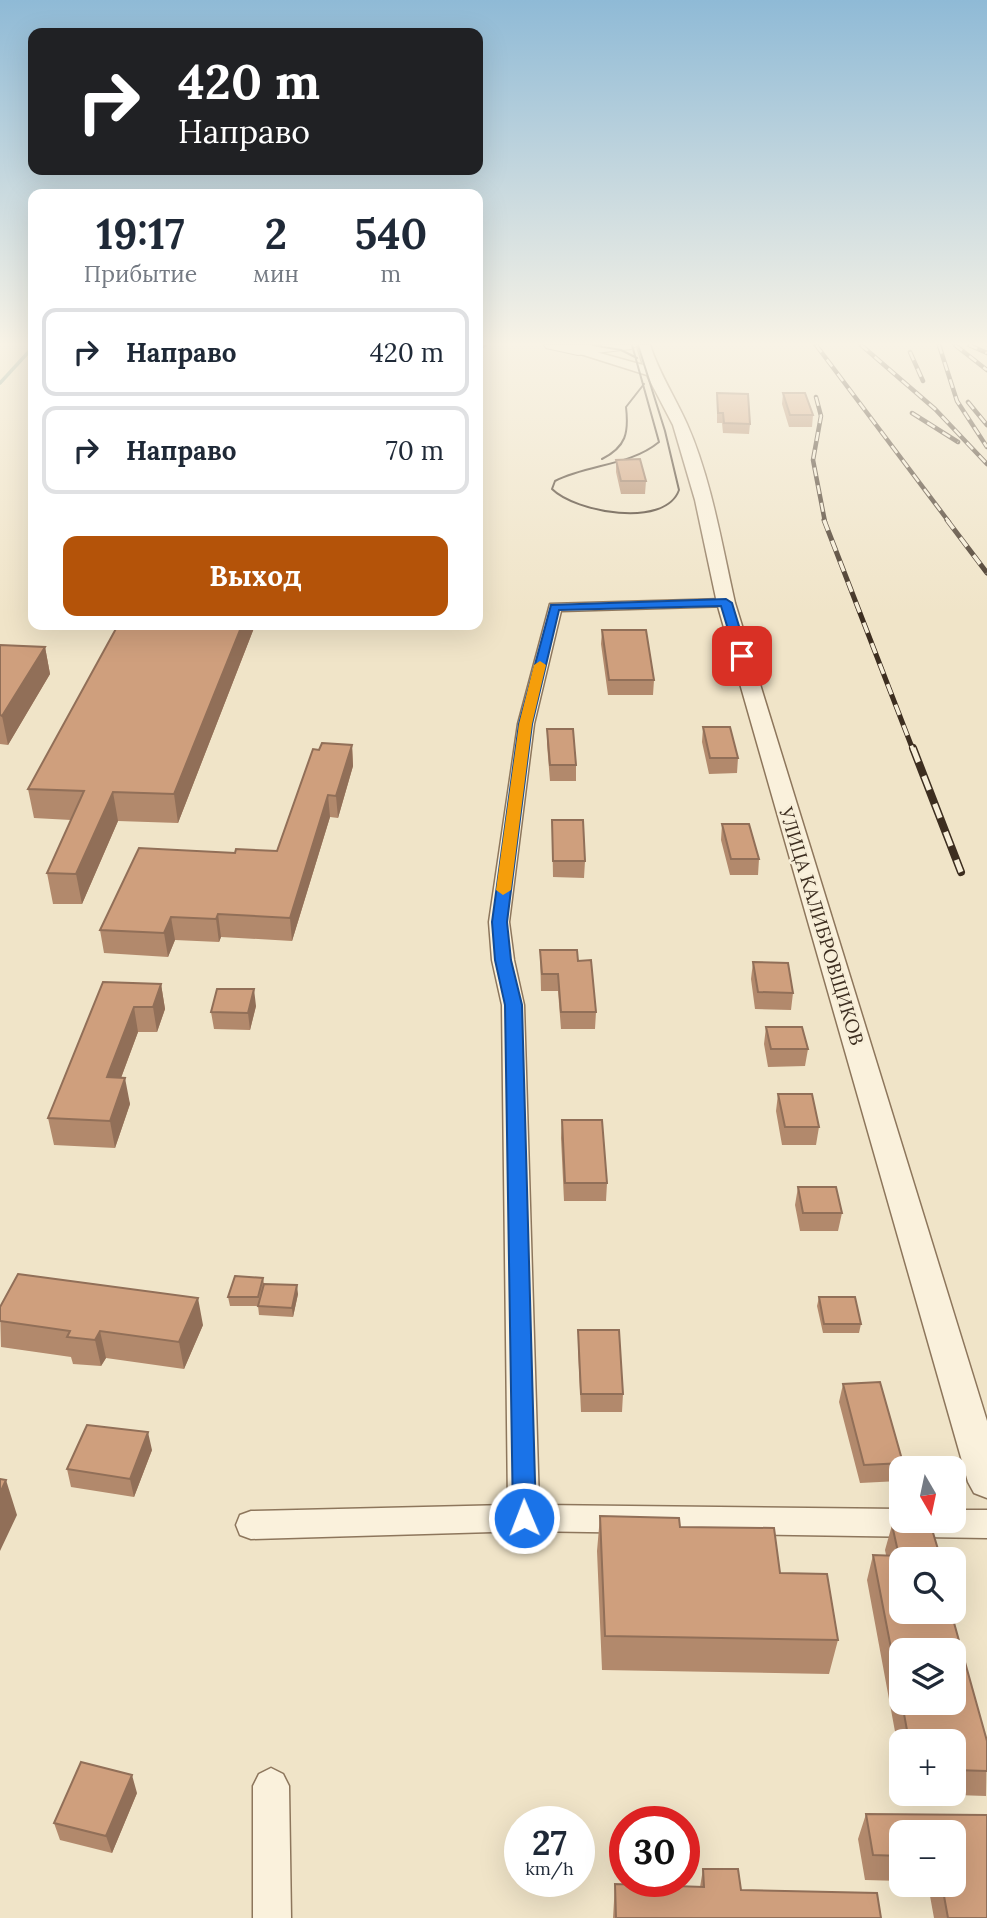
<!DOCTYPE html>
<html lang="ru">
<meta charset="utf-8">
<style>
:root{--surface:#fff;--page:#f2f2f3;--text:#1f2937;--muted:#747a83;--line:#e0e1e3;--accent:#b45309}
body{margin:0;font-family:Lora,serif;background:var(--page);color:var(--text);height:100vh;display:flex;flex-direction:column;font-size:26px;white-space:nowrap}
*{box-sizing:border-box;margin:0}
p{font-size:23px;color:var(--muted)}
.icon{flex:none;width:38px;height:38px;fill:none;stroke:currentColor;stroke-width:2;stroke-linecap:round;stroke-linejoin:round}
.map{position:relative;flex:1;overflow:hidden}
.panel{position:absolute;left:28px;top:189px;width:455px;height:441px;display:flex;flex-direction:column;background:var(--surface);border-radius:14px;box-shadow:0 7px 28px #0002}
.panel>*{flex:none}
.guide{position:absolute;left:28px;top:28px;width:455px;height:147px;border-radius:14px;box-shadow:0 7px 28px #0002;background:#202124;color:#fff;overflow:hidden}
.needle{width:46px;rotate:171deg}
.fabs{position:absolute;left:889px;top:1456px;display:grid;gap:14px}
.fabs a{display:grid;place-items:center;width:77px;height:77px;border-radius:14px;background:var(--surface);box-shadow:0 7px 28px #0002;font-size:35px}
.speed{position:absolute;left:504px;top:1806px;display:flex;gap:14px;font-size:35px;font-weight:700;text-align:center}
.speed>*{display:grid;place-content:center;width:91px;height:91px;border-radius:50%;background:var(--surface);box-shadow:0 7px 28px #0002;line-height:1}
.speed small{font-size:18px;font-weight:400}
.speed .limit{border:10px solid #d22;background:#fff;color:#111}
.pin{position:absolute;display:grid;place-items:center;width:60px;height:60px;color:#fff;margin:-30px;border-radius:14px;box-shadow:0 4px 10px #0006}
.me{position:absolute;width:77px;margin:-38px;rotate:359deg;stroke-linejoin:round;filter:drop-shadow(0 0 5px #0008)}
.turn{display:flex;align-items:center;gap:24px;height:147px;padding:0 35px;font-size:32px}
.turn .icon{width:91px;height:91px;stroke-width:2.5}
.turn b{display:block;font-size:49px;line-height:60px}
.eta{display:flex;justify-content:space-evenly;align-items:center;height:119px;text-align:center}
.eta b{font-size:42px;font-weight:800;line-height:49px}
.button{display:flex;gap:14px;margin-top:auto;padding:14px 35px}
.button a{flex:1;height:80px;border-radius:14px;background:var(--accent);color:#fff;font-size:28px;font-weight:800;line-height:80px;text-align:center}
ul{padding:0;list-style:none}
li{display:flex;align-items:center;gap:21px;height:88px;margin:0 14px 10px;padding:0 21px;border:4px solid var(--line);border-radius:14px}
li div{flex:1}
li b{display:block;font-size:26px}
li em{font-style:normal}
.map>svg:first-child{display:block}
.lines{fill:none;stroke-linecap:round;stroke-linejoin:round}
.stream{stroke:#6f938a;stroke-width:3.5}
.minor-casing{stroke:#8d765c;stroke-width:3}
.tertiary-casing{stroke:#8d765c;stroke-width:3}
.secondary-casing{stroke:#6f573f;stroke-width:2}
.minor{fill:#faf1dc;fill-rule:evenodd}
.tertiary{fill:#faf1dc;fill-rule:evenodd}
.secondary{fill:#faf1dc;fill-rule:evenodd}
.tram{stroke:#3d2e20;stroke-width:2}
.rail-far2-casing{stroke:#3d2e20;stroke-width:4.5}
.rail-far1-casing{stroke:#3d2e20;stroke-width:5}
.rail-casing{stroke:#3d2e20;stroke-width:8}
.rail-far2{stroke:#f7eed8;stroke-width:2.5;stroke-dasharray:9;stroke-linecap:butt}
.rail-far1{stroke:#f7eed8;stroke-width:3.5;stroke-dasharray:11;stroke-linecap:butt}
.rail{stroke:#f7eed8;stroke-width:5;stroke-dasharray:15;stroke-linecap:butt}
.wall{fill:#b2896c;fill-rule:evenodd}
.shaded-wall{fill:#916f58}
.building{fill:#cf9f7d;stroke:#916f58;stroke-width:2}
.route{fill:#1a73e8;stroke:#114b97;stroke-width:2}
.slow{fill:#f59e0b}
.labels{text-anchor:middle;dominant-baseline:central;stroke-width:5;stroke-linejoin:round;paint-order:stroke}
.street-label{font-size:19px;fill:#3d2e20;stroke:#f7eed8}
</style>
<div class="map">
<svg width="987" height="1918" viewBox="0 0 987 1918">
<rect width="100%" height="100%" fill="#f0e4c8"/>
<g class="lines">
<path class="stream" d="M0,383L33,347"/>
<defs>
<path id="minor" d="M726,599L733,603L731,606L561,611L534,724L509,922L514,960L524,1005L539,1505L901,1509V1521H954V1510H987V1538L524,1531L251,1539L240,1535L236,1525L240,1515L251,1511L508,1505L502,1005L492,960L489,922L518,724L550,604Z
M271,1768L283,1774L289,1786L291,1918H253V1786L259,1774Z"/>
<path id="tertiary" d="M637,345H650C659,373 675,397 687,424C711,478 722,545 735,603L987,1421V1498L974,1493L968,1482L717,603L695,500L673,425L647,375L571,351L578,347L643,365Z"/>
<path id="secondary" d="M544,345H638L631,349L578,355L546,348Z"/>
</defs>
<use href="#minor" class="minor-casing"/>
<use href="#tertiary" class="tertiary-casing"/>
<use href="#secondary" class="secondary-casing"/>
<use href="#minor" class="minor"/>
<use href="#tertiary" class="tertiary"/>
<use href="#secondary" class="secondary"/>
<path class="tram" d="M593,345L621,350L637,358
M632,345L659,442C630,466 588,464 555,481L552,489C575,512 665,529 679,490L665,431L638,345
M602,459C626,447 629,433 626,407L644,384"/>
<defs>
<path id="rail-far2" d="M816,345L949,522
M861,345L935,409L987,464
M939,345L957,401L987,447
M955,345L987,370
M969,345L987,353
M910,352L923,381
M816,397L821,416L813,460L825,522
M968,402L987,425
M912,413L958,442"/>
<path id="rail-far1" d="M824,520L913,750
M947,520L987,573"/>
<path id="rail" d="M913,748L961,872"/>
</defs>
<use href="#rail-far2" class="rail-far2-casing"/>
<use href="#rail-far1" class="rail-far1-casing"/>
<use href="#rail" class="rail-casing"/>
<use href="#rail-far2" class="rail-far2"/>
<use href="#rail-far1" class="rail-far1"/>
<use href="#rail" class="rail"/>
</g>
<path class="wall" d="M717,393L750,424L749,434L723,433L722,423H717Z
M783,393L813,415L812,427H789L782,404Z
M616,460L646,481L645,494H621L616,472Z
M118,625H317L316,629L254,628L178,823L118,821L82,904H53L47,873L71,820L34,818L28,789Z
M602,630L654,680L653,695H608L601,644Z
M0,645L45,647L50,674L8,745L0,744Z
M703,727L738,758L737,773L709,774L702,742Z
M547,729L576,765V781H550L547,744Z
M352,745L353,766L338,818L330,817L292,941L221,937L219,942L175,940L168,957L104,953L100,930L235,853L277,851L319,750Z
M552,820L585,861L584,878L553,877Z
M722,824L759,859L758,875H730L721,840Z
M540,950L578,961L596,1012L595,1029H561L558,991H541Z
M753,962L793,993L791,1010L755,1009L751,979Z
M103,982L161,984L165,1009L157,1032H138L121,1078L130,1104L115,1148L54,1145L48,1118Z
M256,1006L250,1030L214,1029L211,1012Z
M766,1027L808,1049L805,1066L768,1067L764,1044Z
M778,1094L819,1127L816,1145H782L776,1111Z
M562,1120L607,1183L606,1201H564L561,1138Z
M798,1187L842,1213L838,1231H800L795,1205Z
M263,1278L264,1284L298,1294L293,1317L259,1315L258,1306H230L228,1297Z
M819,1297L861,1324L859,1333H823L817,1306Z
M0,1307L203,1325L184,1369L106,1358L101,1366L73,1364L71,1357L1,1347Z
M578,1330L623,1394L622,1412H581L578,1348Z
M843,1384L903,1463L899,1481L860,1483L839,1402Z
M152,1450L134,1497L71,1487L67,1469Z
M600,1516L680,1527L780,1573L838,1640L829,1674L602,1670L597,1551Z
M892,1525L940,1556L939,1559H901L987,1741L986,1796L927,1794H954V1741H901V1764L867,1580L873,1555H886L885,1550ZM901,1650L954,1703H901Z
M137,1793L112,1853L60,1840L54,1823Z
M866,1814L987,1815V1918H934L928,1885H954V1832H901V1881L865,1880L858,1839Z
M703,1869L741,1890L881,1918H613L615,1884L700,1887Z"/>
<path class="shaded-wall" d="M478,345H488L478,352Z
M242,625H254V628L178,823L174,794Z
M45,647L50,674L8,745L2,716Z
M352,745L353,766L338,818L336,796Z
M113,792L118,821L82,904L76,874Z
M328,795L330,817L292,941L290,918Z
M218,914L221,937L219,942L216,919Z
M171,917L175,940L168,957L164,933Z
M161,984L165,1009L157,1032L153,1007Z
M254,989L256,1006L250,1030L248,1013Z
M134,1007L138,1032L112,1102L107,1077Z
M125,1078L130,1104L115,1148L110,1121Z
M297,1285L298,1294L293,1317L292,1308Z
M198,1298L203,1325L184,1369L179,1342Z
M100,1331L106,1358L101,1366L95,1340Z
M148,1432L152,1450L134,1497L130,1479Z
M6,1480L17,1515L0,1551V1493Z
M132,1775L137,1793L112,1853L106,1836Z"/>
<path class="building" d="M717,393L748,394L750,424L724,423L723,413H718Z
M783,393H805L813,415H790Z
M640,459L646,481H621L616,460Z
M118,625H242L174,794L113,792L76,874L47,873L84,791L28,789Z
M602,630H646L654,680H609Z
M0,645L45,647L2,716L0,715Z
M703,727H730L738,758H710Z
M547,729H573L576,765H550Z
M322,743L352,745L336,796L328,795L290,918L218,914L216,919L171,917L164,933L100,930L139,848L235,853L236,849L277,851L313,749L319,750Z
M552,820H583L585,861H553Z
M722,824H749L759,859H731Z
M540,950H577L578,961L591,960L596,1012H561L558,974H542Z
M753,962L788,963L793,993L758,992Z
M103,982L161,984L153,1007H134L107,1077L125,1078L110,1121L48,1118Z
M217,989H254L248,1013L211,1012Z
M766,1027H802L808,1049H771Z
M778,1094H812L819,1127H785Z
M562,1120H602L607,1183H565Z
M798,1187H836L842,1213H803Z
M18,1274L198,1298L179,1342L100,1331L95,1340L67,1337L70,1331L0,1321V1307Z
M235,1276L263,1278L258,1297H228Z
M264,1284L297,1285L292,1308L258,1306Z
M819,1297H855L861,1324H824Z
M578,1330H619L623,1394H581Z
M880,1382L903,1463L864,1465L843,1384Z
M87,1425L148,1432L130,1479L67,1469Z
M0,1479L6,1480L0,1493Z
M600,1516L679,1518L680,1527L774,1528L780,1573L827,1574L838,1640L605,1636Z
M892,1525L931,1526L940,1556H936L937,1559H901V1612H951L987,1741V1771L954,1770V1741H909L902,1703H954V1650H901V1700L873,1555L899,1556Z
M81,1762L132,1775L106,1836L54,1823Z
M866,1814L987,1815V1918H948L942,1885H954V1832H901V1856L873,1855Z
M703,1869H738L741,1890L877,1893L881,1918H616L615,1884L704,1887Z"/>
<linearGradient id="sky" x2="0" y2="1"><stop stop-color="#8fbad6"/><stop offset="0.56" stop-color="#f8f3e6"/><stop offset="1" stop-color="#f8f3e6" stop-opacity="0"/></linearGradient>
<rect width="987" height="614" fill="url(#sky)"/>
<path class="route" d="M726,599L732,603L748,656L746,658L736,656L721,606L559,610L532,724L507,922L511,960L522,1005L536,1518L533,1525L524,1528L516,1525L513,1518L505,1005L495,960L492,922L519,724L551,605Z"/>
<path class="slow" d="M540,661L546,665L532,724L511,890L503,895L496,890L519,724L534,665Z"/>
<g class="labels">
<g class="street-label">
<text transform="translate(822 926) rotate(73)">УЛИЦА КАЛИБРОВЩИКОВ</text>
</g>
</g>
</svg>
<div class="fabs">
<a><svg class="needle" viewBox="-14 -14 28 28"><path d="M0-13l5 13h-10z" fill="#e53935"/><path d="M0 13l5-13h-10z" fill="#747a83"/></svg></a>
<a><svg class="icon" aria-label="search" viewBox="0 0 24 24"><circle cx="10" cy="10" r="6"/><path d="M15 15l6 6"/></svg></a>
<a><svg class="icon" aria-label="layers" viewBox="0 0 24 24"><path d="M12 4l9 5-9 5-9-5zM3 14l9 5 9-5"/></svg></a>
<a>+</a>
<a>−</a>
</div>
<div class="speed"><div>27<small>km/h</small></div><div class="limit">30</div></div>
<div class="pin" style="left:742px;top:656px;background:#d93025"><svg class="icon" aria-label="arrive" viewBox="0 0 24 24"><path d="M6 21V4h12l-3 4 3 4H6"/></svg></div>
<svg class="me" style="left:524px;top:1518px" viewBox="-20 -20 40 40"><circle r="17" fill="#1a73e8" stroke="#fff" stroke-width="3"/><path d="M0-11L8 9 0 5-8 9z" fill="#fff"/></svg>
<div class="guide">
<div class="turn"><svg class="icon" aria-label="right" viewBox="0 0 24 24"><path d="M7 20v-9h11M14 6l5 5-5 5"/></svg><div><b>420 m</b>Направо</div></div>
</div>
<section class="panel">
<div class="eta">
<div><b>19:17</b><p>Прибытие</p></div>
<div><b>2</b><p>мин</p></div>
<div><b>540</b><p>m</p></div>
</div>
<ul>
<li><svg class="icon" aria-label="right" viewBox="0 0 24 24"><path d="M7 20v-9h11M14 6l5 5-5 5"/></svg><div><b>Направо</b></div><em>420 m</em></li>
<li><svg class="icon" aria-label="right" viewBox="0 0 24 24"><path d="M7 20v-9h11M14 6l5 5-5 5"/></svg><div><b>Направо</b></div><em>70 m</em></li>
</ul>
<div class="button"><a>Выход</a></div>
</section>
</div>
